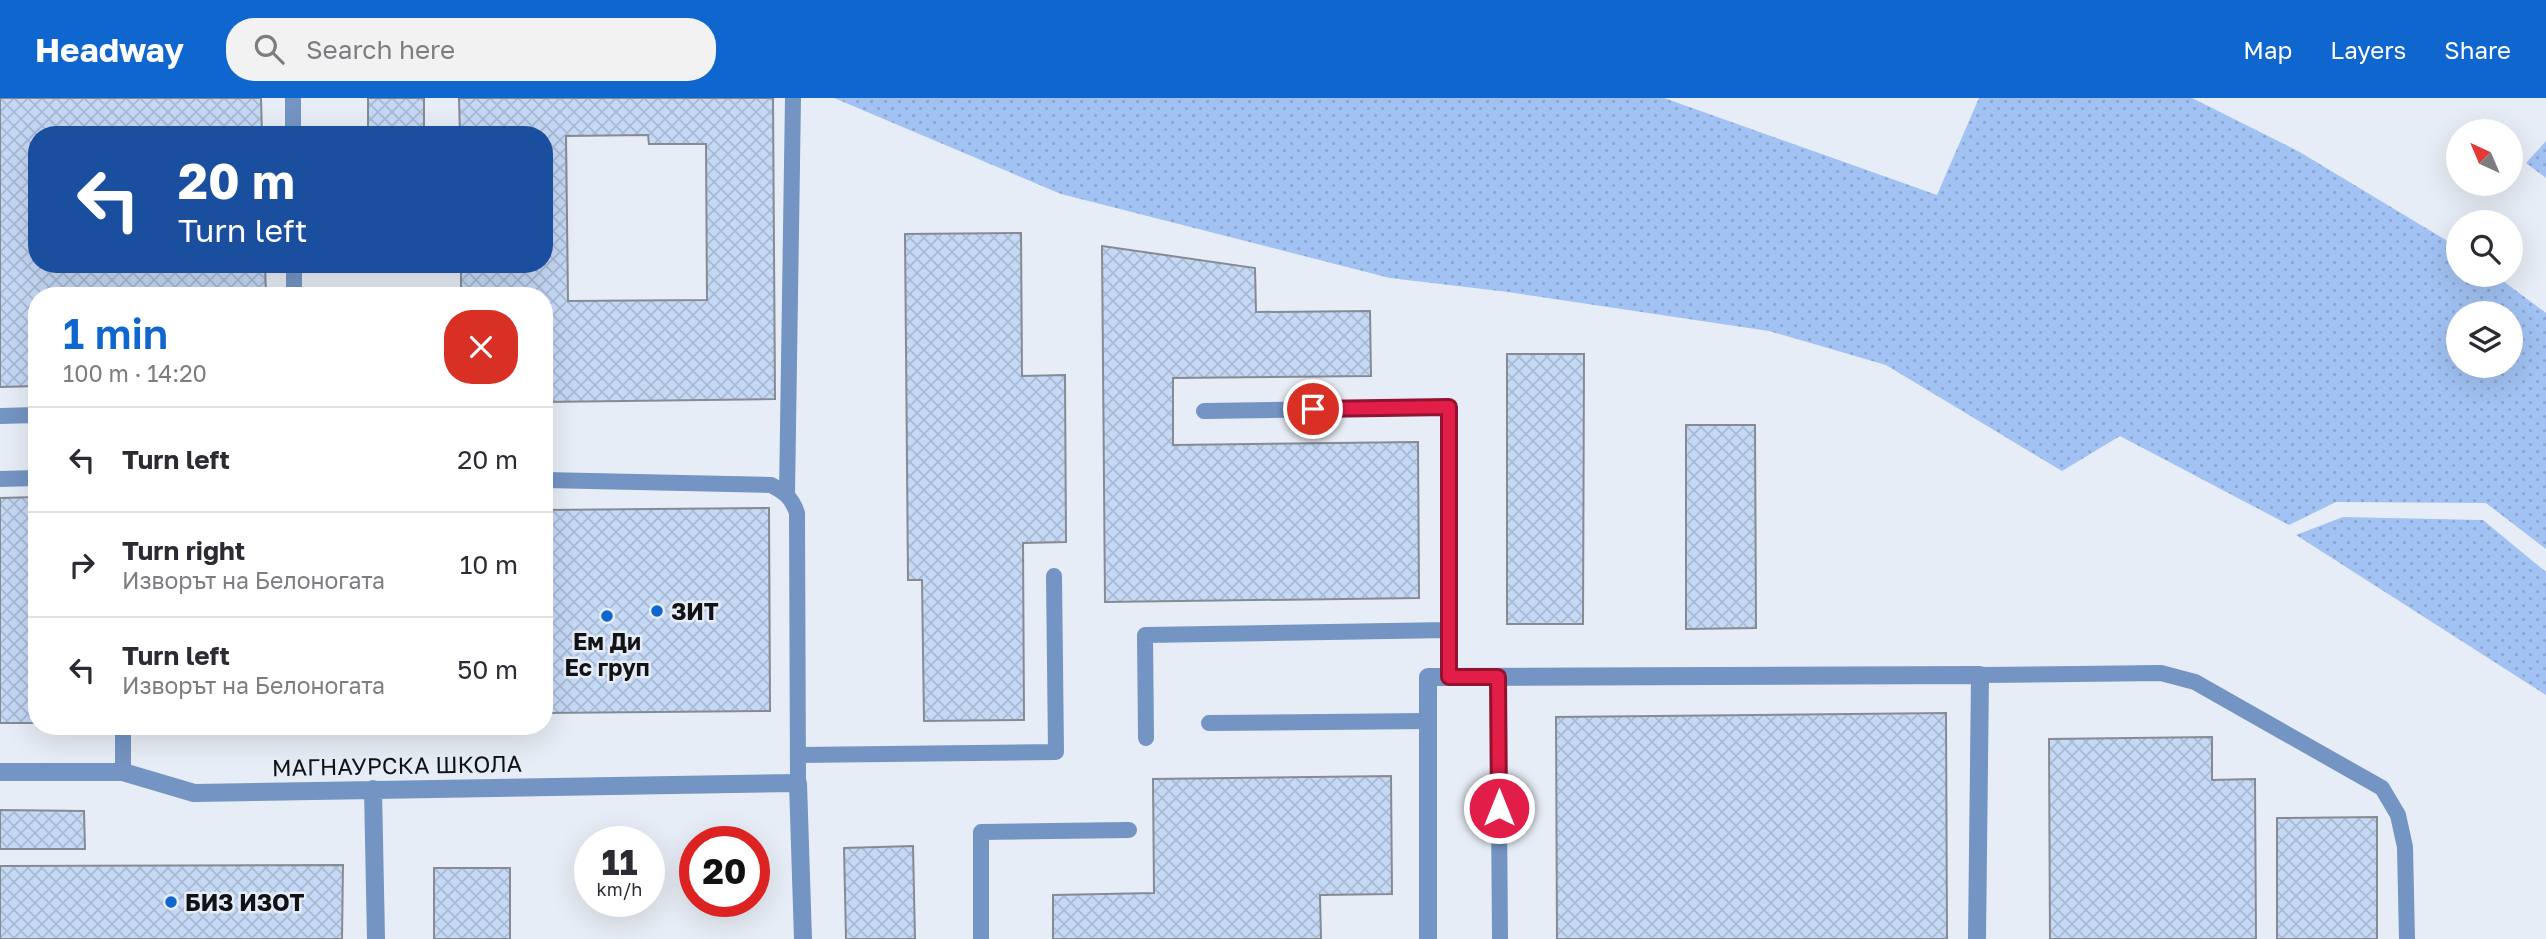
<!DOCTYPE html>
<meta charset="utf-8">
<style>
:root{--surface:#fff;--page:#f2f2f3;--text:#2b2b33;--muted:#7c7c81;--line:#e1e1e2;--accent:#0f66cf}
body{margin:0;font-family:"Golos Text",sans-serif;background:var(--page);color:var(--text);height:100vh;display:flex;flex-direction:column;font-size:26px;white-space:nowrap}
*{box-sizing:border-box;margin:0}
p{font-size:23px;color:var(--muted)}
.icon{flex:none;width:38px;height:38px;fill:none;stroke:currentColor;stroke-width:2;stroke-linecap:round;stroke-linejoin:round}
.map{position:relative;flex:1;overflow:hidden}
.panel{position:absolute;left:28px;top:189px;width:525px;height:448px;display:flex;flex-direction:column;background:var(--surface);border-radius:28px;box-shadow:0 7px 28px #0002}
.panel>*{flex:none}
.banner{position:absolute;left:28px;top:28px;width:525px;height:147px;border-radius:28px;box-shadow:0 7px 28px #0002;background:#1a4fa0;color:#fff;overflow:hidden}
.needle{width:46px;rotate:316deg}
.buttons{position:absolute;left:2446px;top:21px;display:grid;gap:14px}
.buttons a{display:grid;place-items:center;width:77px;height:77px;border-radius:50%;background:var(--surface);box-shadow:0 7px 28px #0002;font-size:35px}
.speed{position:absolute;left:574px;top:728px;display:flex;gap:14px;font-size:35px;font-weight:700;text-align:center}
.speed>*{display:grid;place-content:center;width:91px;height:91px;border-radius:50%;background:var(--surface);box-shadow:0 7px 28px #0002;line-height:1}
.speed small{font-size:18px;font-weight:400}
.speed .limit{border:10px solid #d22;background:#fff;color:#111}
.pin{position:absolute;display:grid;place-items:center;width:60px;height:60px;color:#fff;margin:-30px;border:4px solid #fff;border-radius:50%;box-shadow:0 2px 7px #0007}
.me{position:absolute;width:77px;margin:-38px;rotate:0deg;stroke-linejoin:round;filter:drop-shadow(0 0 5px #0008)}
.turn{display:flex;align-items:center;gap:24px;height:147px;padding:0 35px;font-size:32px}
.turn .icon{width:91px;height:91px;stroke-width:2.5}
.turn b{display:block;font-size:49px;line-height:60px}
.round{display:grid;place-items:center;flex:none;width:74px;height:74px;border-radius:28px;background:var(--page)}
.head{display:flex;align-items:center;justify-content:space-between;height:119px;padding:0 35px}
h1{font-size:42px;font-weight:600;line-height:52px;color:var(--accent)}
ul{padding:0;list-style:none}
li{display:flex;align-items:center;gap:21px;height:105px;padding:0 35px;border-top:2px solid var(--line)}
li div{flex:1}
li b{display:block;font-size:26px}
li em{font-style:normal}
header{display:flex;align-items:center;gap:42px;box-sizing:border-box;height:98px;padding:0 35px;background:var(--accent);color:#fff}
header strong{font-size:33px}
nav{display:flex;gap:38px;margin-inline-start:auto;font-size:24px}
.search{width:490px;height:63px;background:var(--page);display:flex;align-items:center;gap:18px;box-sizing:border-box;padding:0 24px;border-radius:28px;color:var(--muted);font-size:26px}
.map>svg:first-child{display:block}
.grass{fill:url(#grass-dots);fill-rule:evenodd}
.building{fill:url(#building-cross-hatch);stroke:#868b93;stroke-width:2;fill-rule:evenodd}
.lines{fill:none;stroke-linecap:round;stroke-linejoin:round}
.service{stroke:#7494c3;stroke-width:16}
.minor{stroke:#7494c3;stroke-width:18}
.route-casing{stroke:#92132f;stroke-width:18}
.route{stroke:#e11d48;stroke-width:12}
.poi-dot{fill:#0f66cf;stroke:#e7edf6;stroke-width:2.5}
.labels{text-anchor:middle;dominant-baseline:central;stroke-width:5;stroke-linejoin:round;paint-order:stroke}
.poi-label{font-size:23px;font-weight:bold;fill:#111316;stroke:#e7edf6;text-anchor:start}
.street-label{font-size:23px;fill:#111316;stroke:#e7edf6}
</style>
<header>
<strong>Headway</strong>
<div class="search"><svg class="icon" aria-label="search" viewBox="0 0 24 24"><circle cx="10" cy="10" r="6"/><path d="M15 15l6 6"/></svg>Search here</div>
<nav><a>Map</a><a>Layers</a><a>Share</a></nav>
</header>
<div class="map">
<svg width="2546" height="841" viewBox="0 0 2546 841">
<defs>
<pattern id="grass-dots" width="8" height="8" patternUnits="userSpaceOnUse" patternTransform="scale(1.75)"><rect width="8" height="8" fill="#a1c2f3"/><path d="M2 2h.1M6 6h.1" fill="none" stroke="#8aa6d0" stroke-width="1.8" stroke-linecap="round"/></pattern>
<pattern id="building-cross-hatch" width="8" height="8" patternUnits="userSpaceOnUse" patternTransform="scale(1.75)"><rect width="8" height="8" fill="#c5d9f6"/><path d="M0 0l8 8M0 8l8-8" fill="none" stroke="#a8b9d2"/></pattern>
</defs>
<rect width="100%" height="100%" fill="#e7edf6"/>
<path class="grass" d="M834,0H1664L1937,97L1979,0H2192L2298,53L2459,150V177H2495L2546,215V451L2486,405L2336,404L2289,427L2120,338L2062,373L1886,267L1769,233L1508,194L1390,180L1061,96ZM2459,215H2511V268H2459Z
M2546,43V80L2526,65Z
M2343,419L2483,422L2546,474V597L2296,437Z"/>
<path class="building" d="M0,0H261L262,37H37V166H265L266,198H37V288L0,289Z
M368,0H424V37H368Z
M459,0H773L775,301L544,304V198H461V166H544V37H460ZM648,37L649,46H706L707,202L568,203L566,38Z
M1021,135L1022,278L1065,277L1066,444L1023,445L1024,622L924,623L922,482H908L905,136Z
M1102,148L1255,170L1256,214L1370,213L1371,278L1173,280V347L1418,344L1419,500L1105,504Z
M1507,256H1584L1583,526H1507Z
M1686,327H1755L1756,530L1686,531Z
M37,399V625H0V400Z
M769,410L770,613L544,615V412Z
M1946,615L1947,841H1557L1556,619Z
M2212,639V682L2255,681L2256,841H2050L2049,641Z
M1391,678L1392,796L1320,797L1321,841H1053V797L1154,795L1153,681Z
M0,712L84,713L85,751H0Z
M2377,719V841H2277V720Z
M913,748L915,841H846L844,750Z
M343,767L342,841H0V768Z
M434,770H510V841H434Z"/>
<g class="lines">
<path class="service" d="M293,0V37
M294,166V198
M1204,313L1449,309V579
M0,318L37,317
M0,381L37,380
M544,382L771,387C785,394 792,400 797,415L798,685
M787,396L793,0
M1980,577L2161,575L2195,584L2382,690L2398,717L2405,749L2407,841
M1498,578L1500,841
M1209,625L1428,623
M1146,640L1145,537L1449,532
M798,657L1056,654L1054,478
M123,674V628
M981,841V734L1129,732"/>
<path class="minor" d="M0,674H123L194,695L798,685L803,841
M373,691L376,841
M1428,841V579L1980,577L1977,841"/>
</g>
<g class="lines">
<defs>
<path id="route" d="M1313,311L1449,309V579H1498L1499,710"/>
</defs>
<use href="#route" class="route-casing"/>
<use href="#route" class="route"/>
</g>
<g class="poi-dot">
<circle cx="657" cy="513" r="7"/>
<circle cx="607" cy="518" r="7"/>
<circle cx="171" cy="804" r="7"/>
</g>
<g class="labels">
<g class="poi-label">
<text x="671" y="513">ЗИТ</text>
<text x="607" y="543" text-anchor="middle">Ем Ди<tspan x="607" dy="26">Ес груп</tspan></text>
<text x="185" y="804">БИЗ ИЗОТ</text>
</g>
<g class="street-label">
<text transform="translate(397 667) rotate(-1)">МАГНАУРСКА ШКОЛА</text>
</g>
</g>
</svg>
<div class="buttons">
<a><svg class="needle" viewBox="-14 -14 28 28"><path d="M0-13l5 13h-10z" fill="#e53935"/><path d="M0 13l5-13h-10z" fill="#7c7c81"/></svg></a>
<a><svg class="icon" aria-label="search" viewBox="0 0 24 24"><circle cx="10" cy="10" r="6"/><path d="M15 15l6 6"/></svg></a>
<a><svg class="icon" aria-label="layers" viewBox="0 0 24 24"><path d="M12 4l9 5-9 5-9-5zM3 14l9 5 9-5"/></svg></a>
</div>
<div class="speed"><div>11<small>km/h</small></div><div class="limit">20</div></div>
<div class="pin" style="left:1313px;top:311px;background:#d93025"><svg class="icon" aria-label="arrive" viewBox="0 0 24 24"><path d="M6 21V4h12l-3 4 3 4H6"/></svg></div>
<svg class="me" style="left:1499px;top:710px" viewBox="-20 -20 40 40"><circle r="17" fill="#e11d48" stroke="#fff" stroke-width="3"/><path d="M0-11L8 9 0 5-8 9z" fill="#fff"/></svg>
<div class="banner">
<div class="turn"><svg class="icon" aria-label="left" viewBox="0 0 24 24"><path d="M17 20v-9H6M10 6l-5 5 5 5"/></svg><div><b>20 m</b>Turn left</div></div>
</div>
<section class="panel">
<div class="head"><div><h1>1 min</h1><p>100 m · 14:20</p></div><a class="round" style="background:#d93025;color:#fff"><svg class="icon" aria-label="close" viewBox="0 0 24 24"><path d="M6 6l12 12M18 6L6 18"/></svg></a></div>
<ul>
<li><svg class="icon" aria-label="left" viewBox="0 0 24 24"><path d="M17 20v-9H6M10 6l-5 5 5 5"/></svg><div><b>Turn left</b></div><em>20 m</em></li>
<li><svg class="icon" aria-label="right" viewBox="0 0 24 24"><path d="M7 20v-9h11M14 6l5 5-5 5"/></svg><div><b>Turn right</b><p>Изворът на Белоногата</p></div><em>10 m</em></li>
<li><svg class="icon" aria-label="left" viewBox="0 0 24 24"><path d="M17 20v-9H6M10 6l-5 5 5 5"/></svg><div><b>Turn left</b><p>Изворът на Белоногата</p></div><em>50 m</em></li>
</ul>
</section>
</div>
